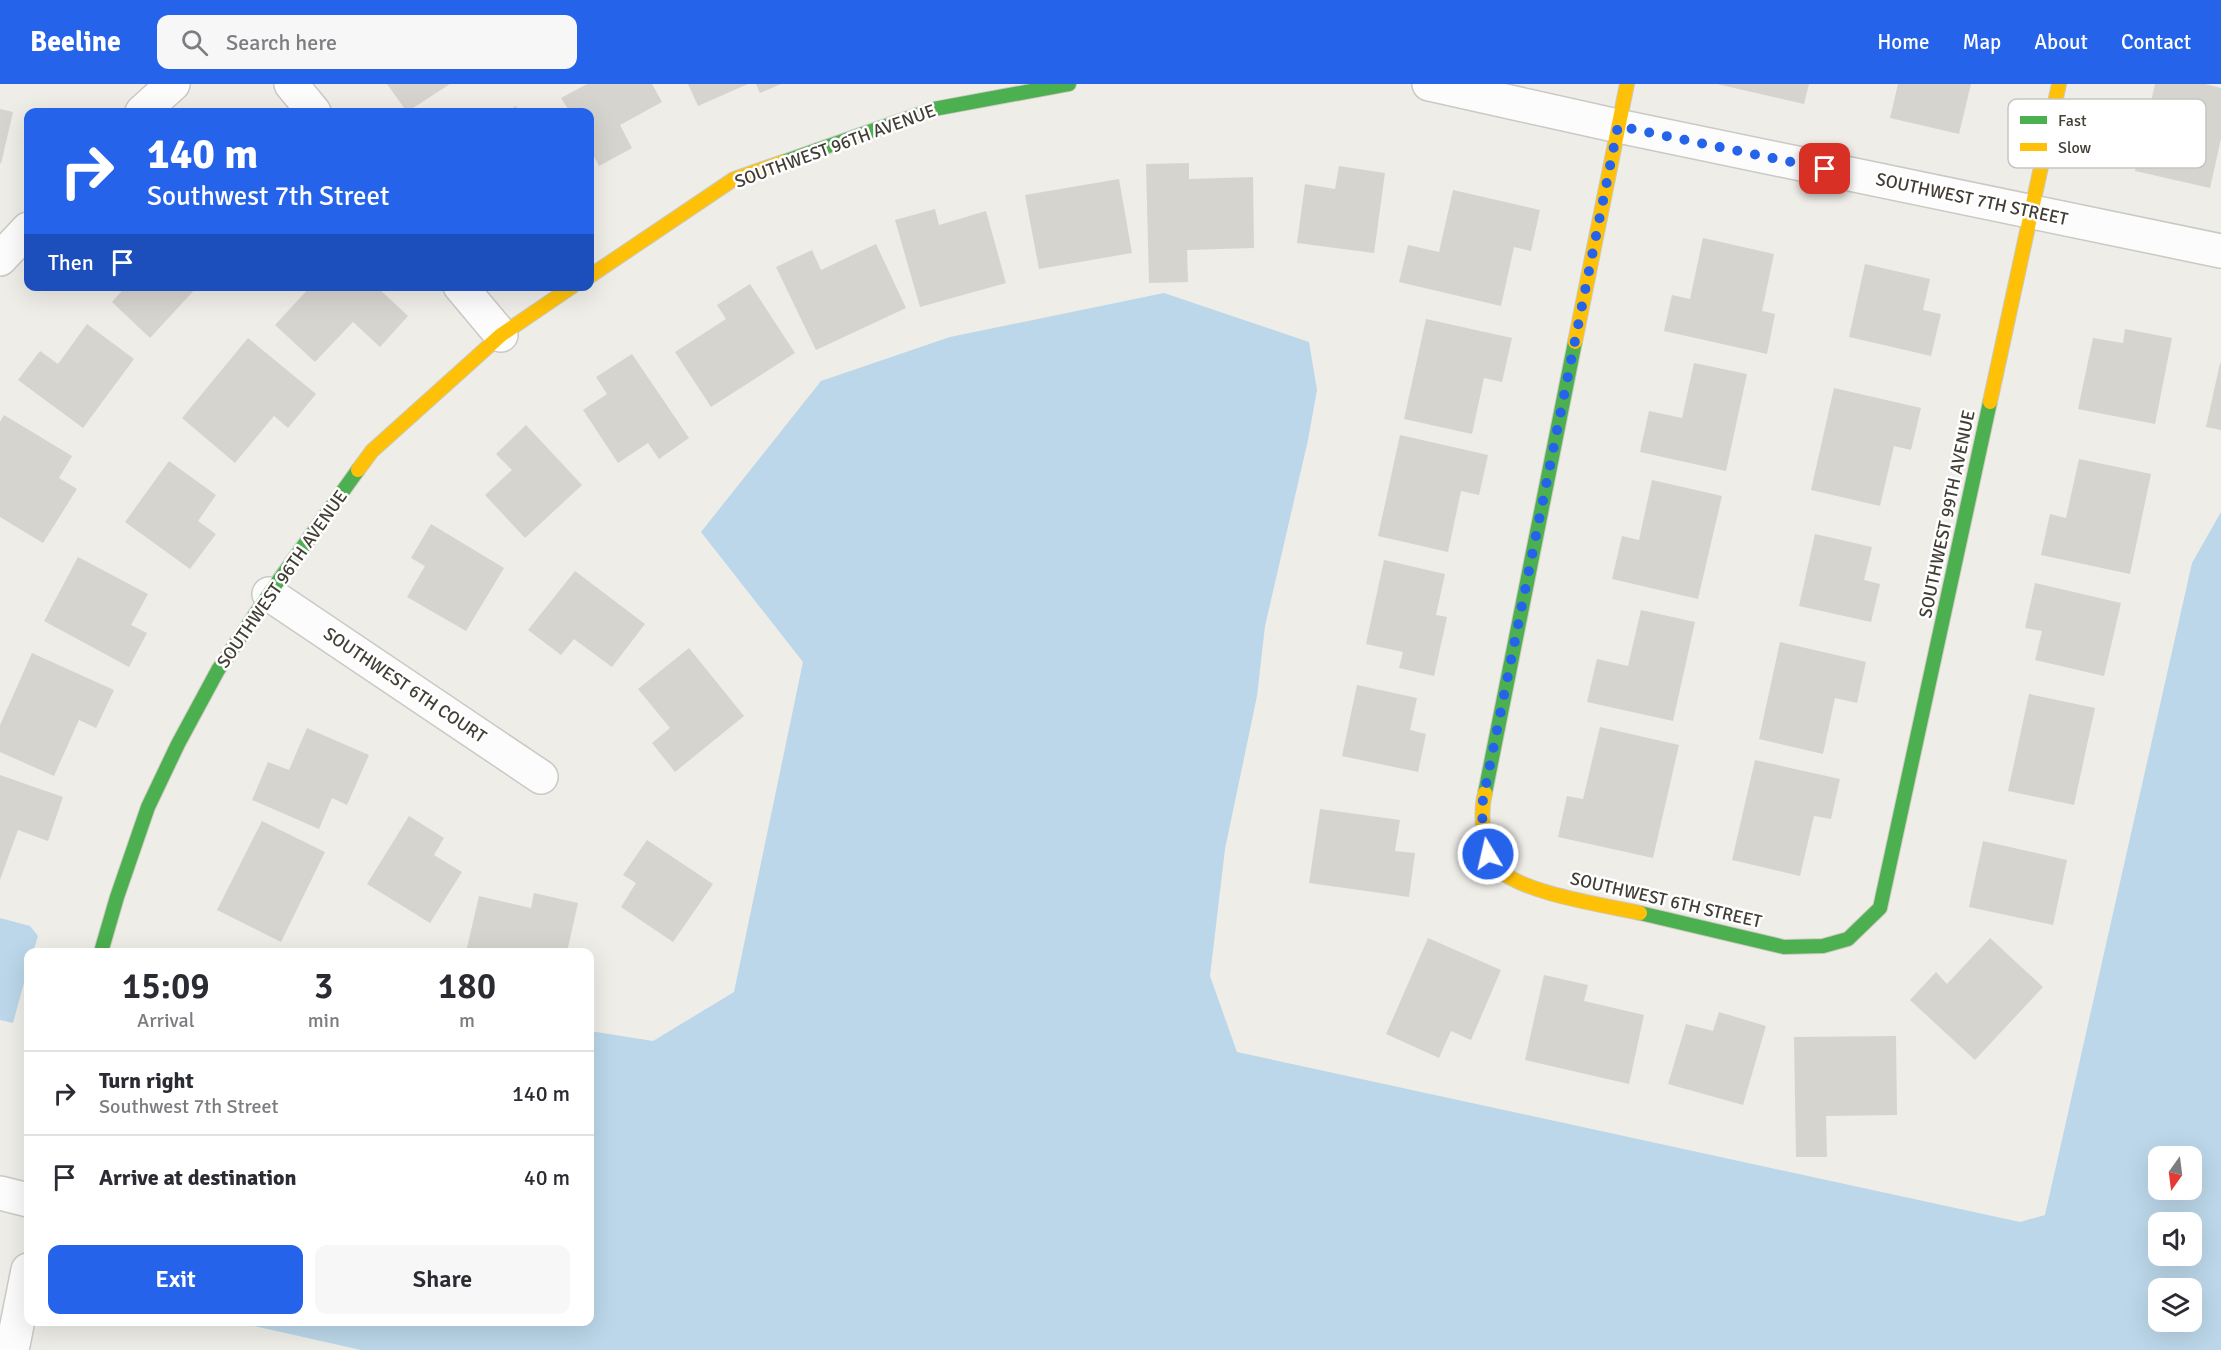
<!DOCTYPE html>
<style>
:root{--surface:#fff;--page:#f7f7f7;--text:#2b2b33;--muted:#7c7c81;--line:#e1e1e2;--accent:#2563eb}
body{margin:0;font-family:Signika,sans-serif;background:var(--page);color:var(--text);height:100vh;display:flex;flex-direction:column;font-size:22px;white-space:nowrap}
*{box-sizing:border-box;margin:0}
p{font-size:20px;color:var(--muted)}
.icon{flex:none;width:33px;height:33px;fill:none;stroke:currentColor;stroke-width:2;stroke-linecap:round;stroke-linejoin:round}
.map{position:relative;flex:1;overflow:hidden}
.side{position:absolute;left:24px;top:864px;width:570px;height:378px;display:flex;flex-direction:column;background:var(--surface);border-radius:12px;box-shadow:0 6px 24px #0002}
.side>*{flex:none}
.hud{position:absolute;left:24px;top:24px;width:570px;height:183px;border-radius:12px;box-shadow:0 6px 24px #0002;background:#2563eb;color:#fff;overflow:hidden}
.needle{width:39px;rotate:194deg}
.buttons{position:absolute;left:2148px;top:1062px;display:grid;gap:12px}
.buttons a{display:grid;place-items:center;width:54px;height:54px;border-radius:12px;background:var(--surface);box-shadow:0 6px 24px #0002;font-size:30px}
.pin{position:absolute;display:grid;place-items:center;width:51px;height:51px;color:#fff;margin:-26px;border-radius:12px;box-shadow:0 3px 9px #0006}
.me{position:absolute;width:66px;margin:-33px;rotate:351deg;stroke-linejoin:round;filter:drop-shadow(0 0 4px #0008)}
.turn{display:flex;align-items:center;gap:21px;height:126px;padding:0 24px;font-size:27px}
.turn .icon{width:78px;height:78px;stroke-width:2.5}
.turn b{display:block;font-size:42px;line-height:51px}
.then{display:flex;align-items:center;height:57px;padding:0 24px;background:#0003;gap:12px;font-size:22px}
.eta{display:flex;justify-content:space-evenly;align-items:center;height:102px;text-align:center}
.eta b{font-size:36px;font-weight:600;line-height:42px}
.cta{display:flex;gap:12px;margin-top:auto;padding:12px 24px}
.cta a{flex:1;height:69px;border-radius:12px;background:var(--accent);color:#fff;font-size:24px;font-weight:600;line-height:69px;text-align:center}
.cta a+a{background:var(--page);color:var(--text)}
ul{padding:0;list-style:none}
li{display:flex;align-items:center;gap:18px;height:84px;padding:0 24px;border-top:2px solid var(--line)}
li div{flex:1}
li b{display:block;font-size:22px}
li em{font-style:normal}
header{display:flex;align-items:center;gap:36px;box-sizing:border-box;height:84px;padding:0 30px;background:var(--accent);color:#fff}
header strong{font-size:28px}
nav{display:flex;gap:33px;margin-inline-start:auto;font-size:21px}
.search{width:420px;height:54px;background:var(--page);display:flex;align-items:center;gap:15px;box-sizing:border-box;padding:0 21px;border-radius:12px;color:var(--muted);font-size:22px}
.map>svg:first-child{display:block}
.water{fill:#bbd7e9;fill-rule:evenodd}
.building{fill:#d6d4cf}
.lines{fill:none;stroke-linecap:round;stroke-linejoin:round}
.street-casing{stroke:#cac9c4;stroke-width:36}
.fast-casing{stroke:#cccabf;stroke-width:16}
.slow-casing{stroke:#cccabf;stroke-width:16}
.street{stroke:#fcfcfc;stroke-width:33}
.fast{stroke:#4caf50;stroke-width:14}
.slow{stroke:#ffc107;stroke-width:14}
.route{stroke:#2563eb;stroke-width:10;stroke-dasharray:0 18}
.labels{text-anchor:middle;dominant-baseline:central;stroke-width:5;stroke-linejoin:round;paint-order:stroke}
.street-label{font-size:18px;fill:#433e35;stroke:#fff}
.key{fill:#fff;stroke:#c7c5c2;stroke-width:1.5}
.key-label{font-size:16px;fill:#433e35}
</style>
<header>
<strong>Beeline</strong>
<div class="search"><svg class="icon" aria-label="search" viewBox="0 0 24 24"><circle cx="10" cy="10" r="6"/><path d="M15 15l6 6"/></svg>Search here</div>
<nav><a>Home</a><a>Map</a><a>About</a><a>Contact</a></nav>
</header>
<div class="map">
<svg width="2221" height="1266" viewBox="0 0 2221 1266">
<rect width="100%" height="100%" fill="#eeede8"/>
<path class="water" d="M1164,209L1309,258L1317,306L1308,356L1265,542L1257,612L1225,765L1210,892L1237,968L2020,1138L2045,1131L2192,479L2221,428V1266H361L236,1238H590V947L653,957L734,908L803,578L701,448L821,297L950,253ZM2158,1072H2192V1106H2158ZM2158,1138H2192V1172H2158ZM2158,1204H2192V1238H2158Z
M0,834L30,842L38,852L33,868H28V884L13,939L0,936Z"/>
<path class="building" d="M387,0H450L407,28Z
M587,0H652L662,18L620,41L632,64L599,82L590,65V28H570L561,14Z
M688,0H748L698,22Z
M756,0H781L760,9Z
M1717,0H1809L1804,20Z
M1898,0H1971L1959,50L1890,34Z
M2155,0H2205L2221,4V55L2210,104L2135,87Z
M516,22L520,28H506Z
M0,25L13,28L1,80L0,79Z
M1189,79V95L1253,93L1254,164L1187,166L1188,198L1149,199L1146,80Z
M1339,82L1385,89L1374,169L1297,159L1305,100L1335,105Z
M1119,95L1132,169L1039,185L1025,111Z
M1453,106L1540,126L1531,167L1514,163L1501,222L1399,198L1408,161L1439,168Z
M935,125L939,141L986,127L1006,199L920,223L895,136Z
M1703,154L1774,170L1762,227L1775,230L1767,270L1664,247L1672,211L1690,215Z
M876,160L906,224L816,266L776,183L812,166L821,186Z
M1865,180L1930,195L1923,226L1941,230L1931,272L1849,253Z
M750,200L795,269L711,323L675,268L726,235L717,221Z
M126,202H198L150,254L112,218Z
M311,202H376L408,232L380,263L353,238L315,278L275,241Z
M1426,235L1512,254L1502,298L1484,294L1472,350L1404,335Z
M87,240L134,275L83,344L18,296L40,267L58,280Z
M2125,245L2172,254L2155,340L2078,325L2093,254L2123,259Z
M248,254L316,310L288,344L274,332L235,379L182,334Z
M632,270L689,354L659,375L648,359L618,379L583,326L607,310L596,293Z
M1694,279L1747,290L1726,387L1640,368L1649,327L1682,334Z
M2220,279H2221V346L2206,343Z
M1834,304L1921,324L1911,366L1894,362L1880,422L1811,406Z
M4,331L72,372L59,394L77,405L43,459L0,433V338Z
M526,341L582,401L525,454L485,411L512,386L496,370Z
M1400,351L1488,371L1479,411L1461,407L1448,468L1378,452Z
M2079,375L2151,390L2130,490L2041,471L2050,430L2066,434Z
M169,377L216,411L198,437L216,450L190,485L125,438Z
M1652,396L1722,412L1698,515L1612,495L1622,452L1639,456Z
M431,440L504,484L466,547L407,513L425,482L411,474Z
M1815,450L1872,463L1864,496L1880,500L1871,538L1799,522Z
M78,473L148,510L131,541L147,549L129,583L44,537Z
M1384,476L1445,490L1436,531L1447,533L1434,592L1399,584L1403,568L1366,560Z
M575,487L645,540L612,583L574,555L561,571L528,546Z
M2035,499L2121,519L2104,592L2035,576L2042,547L2025,544Z
M1641,526L1695,538L1673,637L1587,618L1597,575L1628,582Z
M1780,558L1866,578L1857,619L1835,614L1823,670L1759,655Z
M689,564L744,632L675,688L652,659L670,644L638,605Z
M32,569L114,606L96,644L79,636L54,692L0,668V641Z
M1357,601L1417,614L1410,646L1426,650L1418,688L1342,672Z
M2029,610L2095,624L2074,721L2008,707Z
M1600,643L1679,661L1653,774L1558,753L1567,712L1583,715Z
M307,644L369,671L347,721L332,714L319,745L252,716L268,678L289,686Z
M1755,676L1840,695L1831,735L1814,732L1800,792L1732,776Z
M0,691L63,713L48,757L18,746L0,796Z
M1320,725L1400,736L1395,767L1415,769L1409,813L1309,799Z
M409,732L444,754L434,771L462,788L430,839L367,800Z
M262,737L325,768L281,858L217,826Z
M647,756L713,800L673,858L621,823L636,799L623,791Z
M1983,757L2067,776L2053,841L1969,823Z
M534,809L578,819L567,868H466L479,812L531,824Z
M1428,854L1501,886L1471,956L1451,947L1439,974L1386,950Z
M1990,854L2043,903L1975,976L1910,916L1936,888L1947,900Z
M1544,891L1588,901L1584,917L1644,931L1629,1000L1525,976Z
M1719,928L1766,942L1743,1021L1668,1000L1686,940L1713,947Z
M1896,952L1897,1031L1826,1032L1827,1073H1796L1794,953Z"/>
<g class="lines">
<defs>
<path id="street" d="M291,0L314,28
M1429,0L1618,42L2221,167
M142,28L173,0
M0,175L28,145
M460,202L501,251
M269,510L541,693
M0,1109L28,1116
M12,1266L28,1186"/>
<path id="fast" d="M783,78L934,25L1069,0
M1485,709L1575,258
M1640,829L1784,863L1823,862L1848,855L1880,824L1990,318
M101,868L117,813L148,723L178,660L218,586L269,510L358,386"/>
<path id="slow" d="M590,192L734,95L783,78
M1575,258L1627,0
M1990,318L2059,0
M358,386L372,367L501,251L573,202
M1485,709C1480,729 1482,768 1497,784C1521,809 1604,821 1640,829"/>
</defs>
<use href="#street" class="street-casing"/>
<use href="#fast" class="fast-casing"/>
<use href="#slow" class="slow-casing"/>
<use href="#street" class="street"/>
<use href="#fast" class="fast"/>
<use href="#slow" class="slow"/>
</g>
<g class="lines">
<path class="route" d="M1488,770L1481,726L1618,42L1825,85"/>
</g>
<g class="labels">
<g class="street-label">
<text transform="translate(835 62) rotate(-20)">SOUTHWEST 96TH AVENUE</text>
<text transform="translate(1972 115) rotate(12)">SOUTHWEST 7TH STREET</text>
<text transform="translate(1947 430) rotate(-78)">SOUTHWEST 99TH AVENUE</text>
<text transform="translate(282 495) rotate(-55)">SOUTHWEST 96TH AVENUE</text>
<text transform="translate(405 601) rotate(34)">SOUTHWEST 6TH COURT</text>
<text transform="translate(1666 816) rotate(13)">SOUTHWEST 6TH STREET</text>
</g>
</g>
<rect x="2008" y="15" width="198" height="69" rx="9" class="key"/>
<rect x="2020" y="32" width="27" height="8" fill="#4caf50"/>
<rect x="2020" y="59" width="27" height="8" fill="#ffc107"/>
<g class="key-label">
<text x="2058" y="42">Fast</text>
<text x="2058" y="69">Slow</text>
</g>
</svg>
<div class="buttons">
<a><svg class="needle" viewBox="-14 -14 28 28"><path d="M0-13l5 13h-10z" fill="#e53935"/><path d="M0 13l5-13h-10z" fill="#7c7c81"/></svg></a>
<a><svg class="icon" aria-label="sound" viewBox="0 0 24 24"><path d="M4 9h4l5-4v14l-5-4H4zM17 9q2 3 0 6"/></svg></a>
<a><svg class="icon" aria-label="layers" viewBox="0 0 24 24"><path d="M12 4l9 5-9 5-9-5zM3 14l9 5 9-5"/></svg></a>
</div>
<div class="pin" style="left:1825px;top:85px;background:#d93025"><svg class="icon" aria-label="arrive" viewBox="0 0 24 24"><path d="M6 21V4h12l-3 4 3 4H6"/></svg></div>
<svg class="me" style="left:1488px;top:770px" viewBox="-20 -20 40 40"><circle r="17" fill="#2563eb" stroke="#fff" stroke-width="3"/><path d="M0-11L8 9 0 5-8 9z" fill="#fff"/></svg>
<div class="hud">
<div class="turn"><svg class="icon" aria-label="right" viewBox="0 0 24 24"><path d="M7 20v-9h11M14 6l5 5-5 5"/></svg><div><b>140 m</b>Southwest 7th Street</div></div>
<div class="then">Then<svg class="icon" aria-label="arrive" viewBox="0 0 24 24"><path d="M6 21V4h12l-3 4 3 4H6"/></svg></div>
</div>
<section class="side">
<div class="eta">
<div><b>15:09</b><p>Arrival</p></div>
<div><b>3</b><p>min</p></div>
<div><b>180</b><p>m</p></div>
</div>
<ul>
<li><svg class="icon" aria-label="right" viewBox="0 0 24 24"><path d="M7 20v-9h11M14 6l5 5-5 5"/></svg><div><b>Turn right</b><p>Southwest 7th Street</p></div><em>140 m</em></li>
<li><svg class="icon" aria-label="arrive" viewBox="0 0 24 24"><path d="M6 21V4h12l-3 4 3 4H6"/></svg><div><b>Arrive at destination</b></div><em>40 m</em></li>
</ul>
<div class="cta"><a>Exit</a><a>Share</a></div>
</section>
</div>
